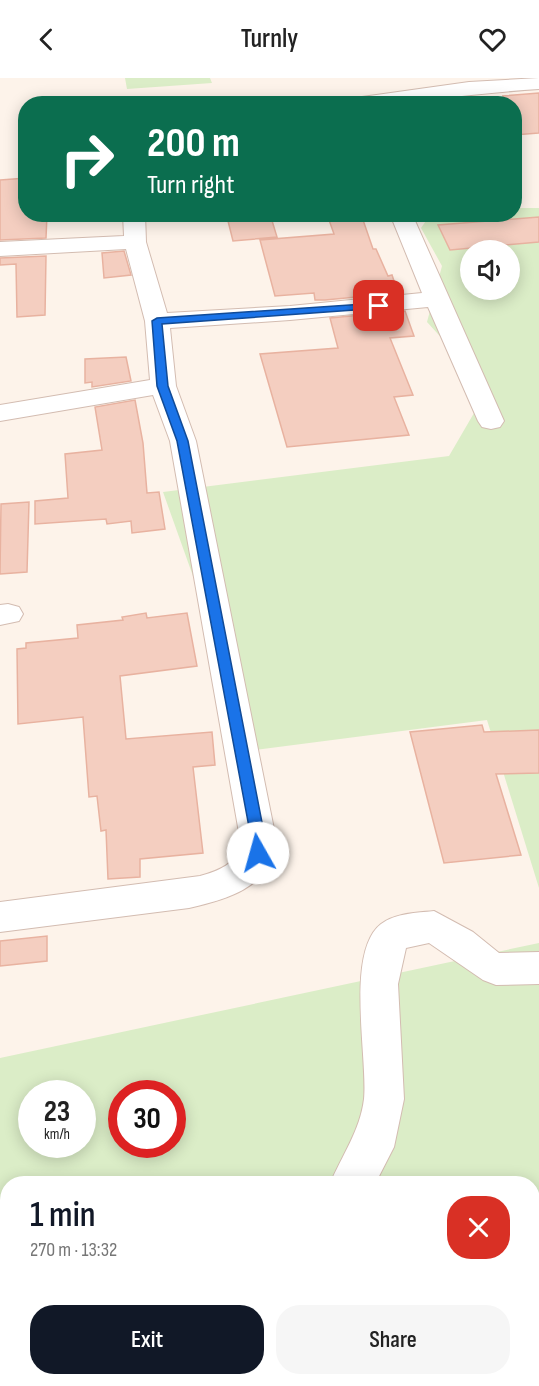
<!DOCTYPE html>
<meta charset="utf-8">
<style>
:root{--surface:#fff;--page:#f6f6f6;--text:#222;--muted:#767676;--accent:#111827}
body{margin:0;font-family:"Sofia Sans Condensed",sans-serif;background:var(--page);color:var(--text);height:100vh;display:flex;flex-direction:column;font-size:22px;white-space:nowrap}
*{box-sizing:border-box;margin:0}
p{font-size:20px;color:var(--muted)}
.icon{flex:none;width:33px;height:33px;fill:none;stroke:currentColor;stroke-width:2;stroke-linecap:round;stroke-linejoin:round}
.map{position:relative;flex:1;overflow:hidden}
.sheet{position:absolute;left:0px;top:1098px;width:540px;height:210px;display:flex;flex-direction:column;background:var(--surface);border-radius:24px 24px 0 0;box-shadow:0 3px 15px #0003}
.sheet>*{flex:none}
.top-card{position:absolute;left:18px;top:18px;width:504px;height:126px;border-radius:24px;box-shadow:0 3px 15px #0003;background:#0b6e4f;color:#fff;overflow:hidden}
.fabs{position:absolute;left:460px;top:162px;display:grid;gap:12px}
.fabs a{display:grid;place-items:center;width:60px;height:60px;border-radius:50%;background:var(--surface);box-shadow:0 3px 15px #0003;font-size:30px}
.speed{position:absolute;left:18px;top:1002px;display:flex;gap:12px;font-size:30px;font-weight:700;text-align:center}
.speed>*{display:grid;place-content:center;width:78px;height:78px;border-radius:50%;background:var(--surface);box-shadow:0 3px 15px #0003;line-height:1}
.speed small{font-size:15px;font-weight:400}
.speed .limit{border:9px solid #d22;background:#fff;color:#111}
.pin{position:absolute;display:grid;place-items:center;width:51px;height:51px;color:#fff;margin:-26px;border-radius:12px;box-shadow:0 3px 9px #0006}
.me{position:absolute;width:66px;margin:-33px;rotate:353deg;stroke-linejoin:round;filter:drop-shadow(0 0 4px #0008)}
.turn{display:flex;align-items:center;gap:21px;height:126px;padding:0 30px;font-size:27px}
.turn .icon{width:78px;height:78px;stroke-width:2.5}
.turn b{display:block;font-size:42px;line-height:51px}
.round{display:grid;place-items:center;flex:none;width:63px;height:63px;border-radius:24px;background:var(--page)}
.overview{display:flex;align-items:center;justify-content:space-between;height:102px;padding:0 30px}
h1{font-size:36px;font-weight:600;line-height:45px;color:var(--accent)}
.action{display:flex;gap:12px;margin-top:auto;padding:12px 30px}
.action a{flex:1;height:69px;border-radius:24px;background:var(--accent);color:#fff;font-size:24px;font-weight:600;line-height:69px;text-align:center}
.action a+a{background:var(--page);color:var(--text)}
header{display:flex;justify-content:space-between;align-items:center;height:78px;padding:0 30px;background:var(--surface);font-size:27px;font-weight:600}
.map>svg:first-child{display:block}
.green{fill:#dbedc7;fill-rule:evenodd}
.building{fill:#f4cec0;stroke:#e8b2a0;stroke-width:1.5}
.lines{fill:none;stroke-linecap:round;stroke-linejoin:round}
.minor-casing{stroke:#d3bcb1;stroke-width:2}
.minor{fill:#fff;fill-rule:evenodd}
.route{fill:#1a73e8;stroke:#114b97;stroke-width:1.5}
</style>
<header><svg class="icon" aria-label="back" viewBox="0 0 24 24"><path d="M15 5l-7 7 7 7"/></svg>Turnly<svg class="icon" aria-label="heart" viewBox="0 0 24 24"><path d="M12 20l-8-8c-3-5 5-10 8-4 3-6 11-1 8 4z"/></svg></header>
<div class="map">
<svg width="539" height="1308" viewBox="0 0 539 1308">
<rect width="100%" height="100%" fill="#fdf3ea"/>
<path class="green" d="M125,0H210L212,5L127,11Z
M515,130H539V810L487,642L255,672L163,414L449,378L488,311L427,244L442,188L421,150L430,137L514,136ZM471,172H510V212H471Z
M539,865V1308H0V980ZM32,1016H82V1066H32ZM122,1016H172V1066H122ZM8,1106H532V1300H8Z"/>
<path class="building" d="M539,15V55L514,57V26H507L503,18Z
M26,100V136H47L46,160L0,162V102Z
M270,136L277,159L233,163L227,139Z
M362,139L373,171H376L388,198L392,197L398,215L325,222H315L314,215L275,218L260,162L334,156L329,142Z
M539,139V164L450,172L438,147Z
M124,173L131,197L104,200L102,175Z
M46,178L45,237L17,239L16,186L0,187V180Z
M405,233L414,258L390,260L413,317L394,319L409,357L287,369L260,276L338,270L330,240Z
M126,279L131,303L92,309V304L85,305V281Z
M135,322L143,365L147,415L159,414L165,451L132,455L131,443L107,446L106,441L35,446V423L68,420L65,376L102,372L95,329Z
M29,424L27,494L0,496L1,426Z
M146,535L147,540L187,535L197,588L120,598L126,661L212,654L215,687L193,689L203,775L140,781V799L108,801L106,752L101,753L97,718L89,719L83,639L18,646L17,571L26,570V565L78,560L77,547L123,542L122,539Z
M482,647L484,654L539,652V695L496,696L521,777L444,785L410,654Z
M47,858V883L0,888V863Z"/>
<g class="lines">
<defs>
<path id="minor" d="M539,0V11C474,15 410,26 345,26L355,20L469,4Z
M123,136H145L146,164L167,235L290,228L422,215L390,136H412L504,343L500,349L491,351L482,349L478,343L428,229L290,242L170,250L176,308L196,363L277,766C267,810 229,821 189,830L0,854V824L200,798C218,793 237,786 241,766L170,363L153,317L0,343V327L150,302L145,243L126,171L0,178V164L124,158Z
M8,526L19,529L23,536L19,543L0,547V527Z
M434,833L473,854L499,875L539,874V906L496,907L483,902L429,865L406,870L398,906L404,1021L394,1069L375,1106H330C342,1077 360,1053 364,1021C368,980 345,874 381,846C396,835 416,835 434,833Z
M219,1300H265L266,1308H220Z"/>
</defs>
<use href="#minor" class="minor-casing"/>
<use href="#minor" class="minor"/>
</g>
<path class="route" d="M379,225L384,228L382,230L162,246L168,308L188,363L266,765L263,779L258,781L251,775L252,765L177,363L157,308L152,243L157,240Z"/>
</svg>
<div class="fabs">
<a><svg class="icon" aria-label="sound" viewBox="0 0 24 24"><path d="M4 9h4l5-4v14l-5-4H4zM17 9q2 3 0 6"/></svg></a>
</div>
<div class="speed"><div>23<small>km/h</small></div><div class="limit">30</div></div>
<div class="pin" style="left:379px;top:228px;background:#d93025"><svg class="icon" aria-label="arrive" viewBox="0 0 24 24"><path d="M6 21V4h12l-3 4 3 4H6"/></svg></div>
<svg class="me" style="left:258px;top:775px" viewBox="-20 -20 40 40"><circle r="19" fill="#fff"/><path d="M0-13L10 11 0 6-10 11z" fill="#1a73e8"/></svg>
<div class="top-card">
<div class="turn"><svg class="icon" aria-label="right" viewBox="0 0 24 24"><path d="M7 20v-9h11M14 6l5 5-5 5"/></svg><div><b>200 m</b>Turn right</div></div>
</div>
<section class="sheet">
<div class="overview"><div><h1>1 min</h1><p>270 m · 13:32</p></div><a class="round" style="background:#d93025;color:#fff"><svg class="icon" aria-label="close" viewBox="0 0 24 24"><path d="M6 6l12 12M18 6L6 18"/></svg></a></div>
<div class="action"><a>Exit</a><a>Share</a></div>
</section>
</div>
